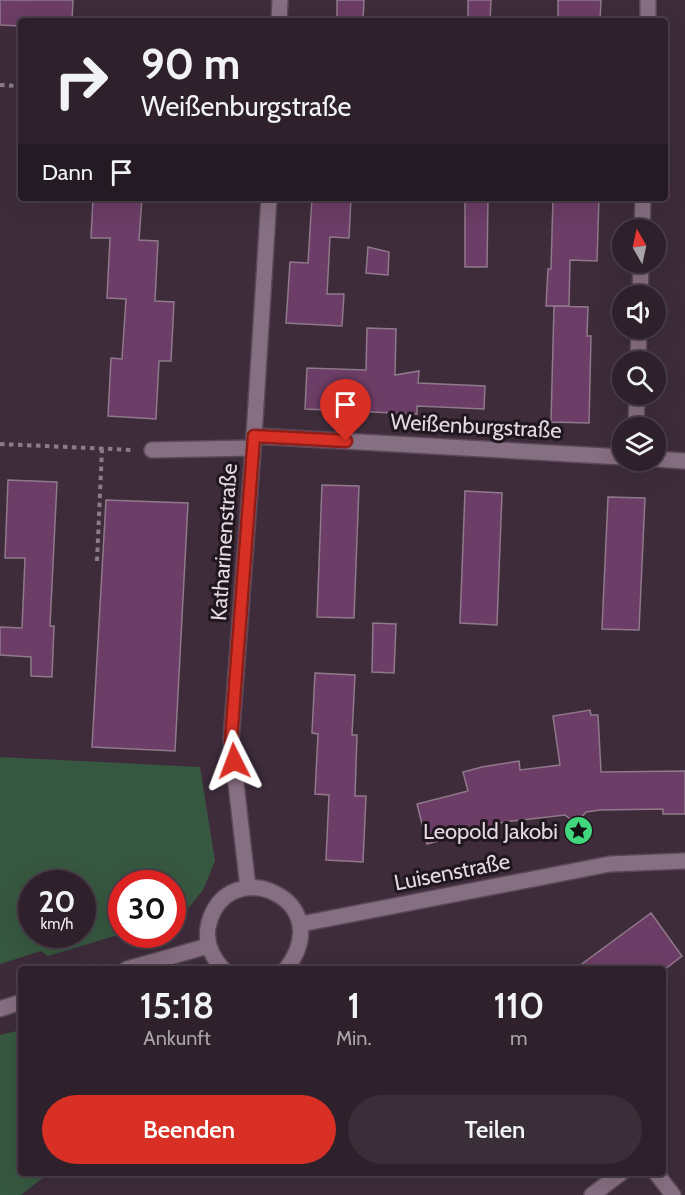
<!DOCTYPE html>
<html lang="de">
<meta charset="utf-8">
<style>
:root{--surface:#2e212c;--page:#3a2e38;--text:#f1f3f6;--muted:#a7a3a9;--line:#493e48;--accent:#d93025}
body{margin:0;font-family:Cabin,sans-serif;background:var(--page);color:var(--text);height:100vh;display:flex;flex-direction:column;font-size:22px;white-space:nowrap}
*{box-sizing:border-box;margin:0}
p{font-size:20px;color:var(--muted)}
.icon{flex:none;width:33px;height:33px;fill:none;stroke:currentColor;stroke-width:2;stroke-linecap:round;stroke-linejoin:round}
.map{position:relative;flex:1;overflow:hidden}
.sheet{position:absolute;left:18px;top:966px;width:648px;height:210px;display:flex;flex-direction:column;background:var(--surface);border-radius:6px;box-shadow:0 6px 24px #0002,0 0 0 2px var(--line)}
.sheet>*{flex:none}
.hud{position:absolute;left:18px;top:18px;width:650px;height:183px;border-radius:6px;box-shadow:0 6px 24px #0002,0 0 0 2px var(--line);background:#2e212c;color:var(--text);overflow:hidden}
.needle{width:39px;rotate:351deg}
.controls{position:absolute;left:612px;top:219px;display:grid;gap:12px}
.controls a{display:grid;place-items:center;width:54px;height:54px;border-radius:50%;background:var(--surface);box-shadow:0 6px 24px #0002,0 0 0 2px var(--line);font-size:30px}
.speed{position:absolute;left:18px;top:870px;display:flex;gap:12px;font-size:30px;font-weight:700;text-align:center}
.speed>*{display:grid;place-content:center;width:78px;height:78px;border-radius:50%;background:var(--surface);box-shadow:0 6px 24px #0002,0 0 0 2px var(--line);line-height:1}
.speed small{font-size:15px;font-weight:400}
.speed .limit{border:9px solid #d22;background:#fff;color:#111}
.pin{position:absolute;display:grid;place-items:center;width:51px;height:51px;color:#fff;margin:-62px -26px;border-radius:50% 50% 50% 0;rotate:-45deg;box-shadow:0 0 6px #0007}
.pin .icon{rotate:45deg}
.me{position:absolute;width:66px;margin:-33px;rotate:357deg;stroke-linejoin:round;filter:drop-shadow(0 0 4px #0008)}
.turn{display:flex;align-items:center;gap:21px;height:126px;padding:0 24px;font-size:27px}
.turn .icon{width:78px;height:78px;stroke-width:2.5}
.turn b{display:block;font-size:42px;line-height:51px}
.then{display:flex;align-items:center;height:57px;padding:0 24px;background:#0003;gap:12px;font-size:22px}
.eta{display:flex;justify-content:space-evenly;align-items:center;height:102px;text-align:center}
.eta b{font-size:36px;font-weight:600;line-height:42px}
.primary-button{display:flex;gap:12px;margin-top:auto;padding:12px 24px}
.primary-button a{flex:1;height:69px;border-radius:36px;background:var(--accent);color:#fff;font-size:24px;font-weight:600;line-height:69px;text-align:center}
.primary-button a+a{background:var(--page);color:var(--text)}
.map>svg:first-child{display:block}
.green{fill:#375840;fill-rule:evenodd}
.building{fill:#6c3d66;stroke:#8f798b;stroke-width:1.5}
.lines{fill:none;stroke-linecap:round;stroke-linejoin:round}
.minor-casing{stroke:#594856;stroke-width:18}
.path{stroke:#8b7c89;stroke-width:4;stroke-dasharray:4.5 4.5;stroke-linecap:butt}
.minor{stroke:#866f82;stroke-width:15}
.route-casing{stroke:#8d1f18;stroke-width:15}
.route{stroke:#d93025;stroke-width:10}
.labels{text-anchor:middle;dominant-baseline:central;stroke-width:6;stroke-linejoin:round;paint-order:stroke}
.street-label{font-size:22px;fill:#e4d8e2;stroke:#20171e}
.poi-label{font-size:22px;fill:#e4d8e2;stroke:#20171e;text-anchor:end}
</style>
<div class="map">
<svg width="685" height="1195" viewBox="0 0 685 1195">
<rect width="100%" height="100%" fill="#3e2c3b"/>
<path class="green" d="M0,757L200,767L215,861L203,890L183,915L173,918L172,884H122L121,934L48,956L41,951L0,964ZM32,884H82V934H32Z
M21,1030V1173H49L21,1195H0V1035Z"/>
<path class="building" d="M0,0H73L72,21H21V26L0,25Z
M337,0H364L363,21H337Z
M468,0H491L490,21H468Z
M558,0H601L600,21H558Z
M93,198H142L139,240L158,241L155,301L174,302L171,361H159L156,419L108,416L111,358L122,359L126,299L107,298L110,238H91Z
M312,198H351L349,238L330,237L327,294H344L342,326L286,323L290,262L308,263Z
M465,198H488L487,267H465Z
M553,198H599L597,261L570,260L569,306H554L588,307L587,336H591L589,423L551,422L554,306H546L548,269H551Z
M368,247L389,252L388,275L366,273Z
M367,328L396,329L395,375L419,371L418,383L485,386L484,409L417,406V414L305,409L307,368L366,370Z
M8,480L57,482L50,626H54L52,677L31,676V657L0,655V627L22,628L25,558H5Z
M322,485L359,486L354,618L317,617Z
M465,491L502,493L497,625L460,623Z
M608,497L645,498L639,630L602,629Z
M106,500L188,503L175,751L92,747Z
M373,623L396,624L394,673L372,672Z
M315,673L355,675L352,735H357L355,796H366L363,862L326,860L329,795L315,794L318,734L312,733Z
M590,710L591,715H598L601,772L685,771V814H663V809L600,810L586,812L576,824L565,815L504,822L427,844L417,804L468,791L463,772L482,767L519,761L520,770L560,765L553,716Z
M651,913L682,956L665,969H575Z"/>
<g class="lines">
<defs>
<path id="minor" d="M279,21L280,0
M648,21V0
M642,230L643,198
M640,296L641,262
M638,362L639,328
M636,428L637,394
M254,436L622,457
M152,450L253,448
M656,459L685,461
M248,888L231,740L254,436L269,198
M301,924L610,864L685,861
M127,969L208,946
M223,969C211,956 204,941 209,923C228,852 340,899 286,969
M0,1009L21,1002
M656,1173L673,1195
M592,1195L621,1173"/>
</defs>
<use href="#minor" class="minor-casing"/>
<path class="path" d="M0,85L21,86
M0,444L133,450
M97,561L102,449"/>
<use href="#minor" class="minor"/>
</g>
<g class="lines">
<defs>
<path id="route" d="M234,761L231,740L254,436L346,441"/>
</defs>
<use href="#route" class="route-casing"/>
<use href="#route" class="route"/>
</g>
<defs>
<symbol id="sight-disc" viewBox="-11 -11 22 22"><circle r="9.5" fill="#41d77c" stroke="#20171e"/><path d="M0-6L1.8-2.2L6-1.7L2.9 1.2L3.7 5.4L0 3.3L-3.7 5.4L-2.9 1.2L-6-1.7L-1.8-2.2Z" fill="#111"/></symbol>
</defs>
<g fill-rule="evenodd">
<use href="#sight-disc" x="562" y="814" width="33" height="33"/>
</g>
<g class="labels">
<g class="street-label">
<text transform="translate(476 426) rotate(3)">Weißenburgstraße</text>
<text transform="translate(224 542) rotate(-86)">Katharinenstraße</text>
<text transform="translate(452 872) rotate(-11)">Luisenstraße</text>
</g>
<g class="poi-label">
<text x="558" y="831">Leopold Jakobi</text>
</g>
</g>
</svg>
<div class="controls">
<a><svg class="needle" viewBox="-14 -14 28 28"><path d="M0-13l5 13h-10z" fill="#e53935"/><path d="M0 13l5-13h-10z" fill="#a7a3a9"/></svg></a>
<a><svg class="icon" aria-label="sound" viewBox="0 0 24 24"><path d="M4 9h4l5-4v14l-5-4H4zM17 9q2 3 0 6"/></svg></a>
<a><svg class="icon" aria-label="search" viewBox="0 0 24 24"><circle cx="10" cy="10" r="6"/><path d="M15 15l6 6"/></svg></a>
<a><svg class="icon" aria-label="layers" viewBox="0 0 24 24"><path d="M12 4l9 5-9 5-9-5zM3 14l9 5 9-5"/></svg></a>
</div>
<div class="speed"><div>20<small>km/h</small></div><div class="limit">30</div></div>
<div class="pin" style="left:346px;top:441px;background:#d93025"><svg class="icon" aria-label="arrive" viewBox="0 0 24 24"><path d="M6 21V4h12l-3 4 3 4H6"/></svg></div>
<svg class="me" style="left:234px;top:761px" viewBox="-20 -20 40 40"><path d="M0-17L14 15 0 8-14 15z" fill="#d93025" stroke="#fff" stroke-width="4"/></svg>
<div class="hud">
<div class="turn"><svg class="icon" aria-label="right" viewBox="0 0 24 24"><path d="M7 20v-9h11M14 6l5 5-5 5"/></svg><div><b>90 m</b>Weißenburgstraße</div></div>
<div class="then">Dann<svg class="icon" aria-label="arrive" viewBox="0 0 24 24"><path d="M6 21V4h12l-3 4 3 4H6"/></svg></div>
</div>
<section class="sheet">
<div class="eta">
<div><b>15:18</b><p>Ankunft</p></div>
<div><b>1</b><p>Min.</p></div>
<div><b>110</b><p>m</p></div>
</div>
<div class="primary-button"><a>Beenden</a><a>Teilen</a></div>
</section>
</div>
